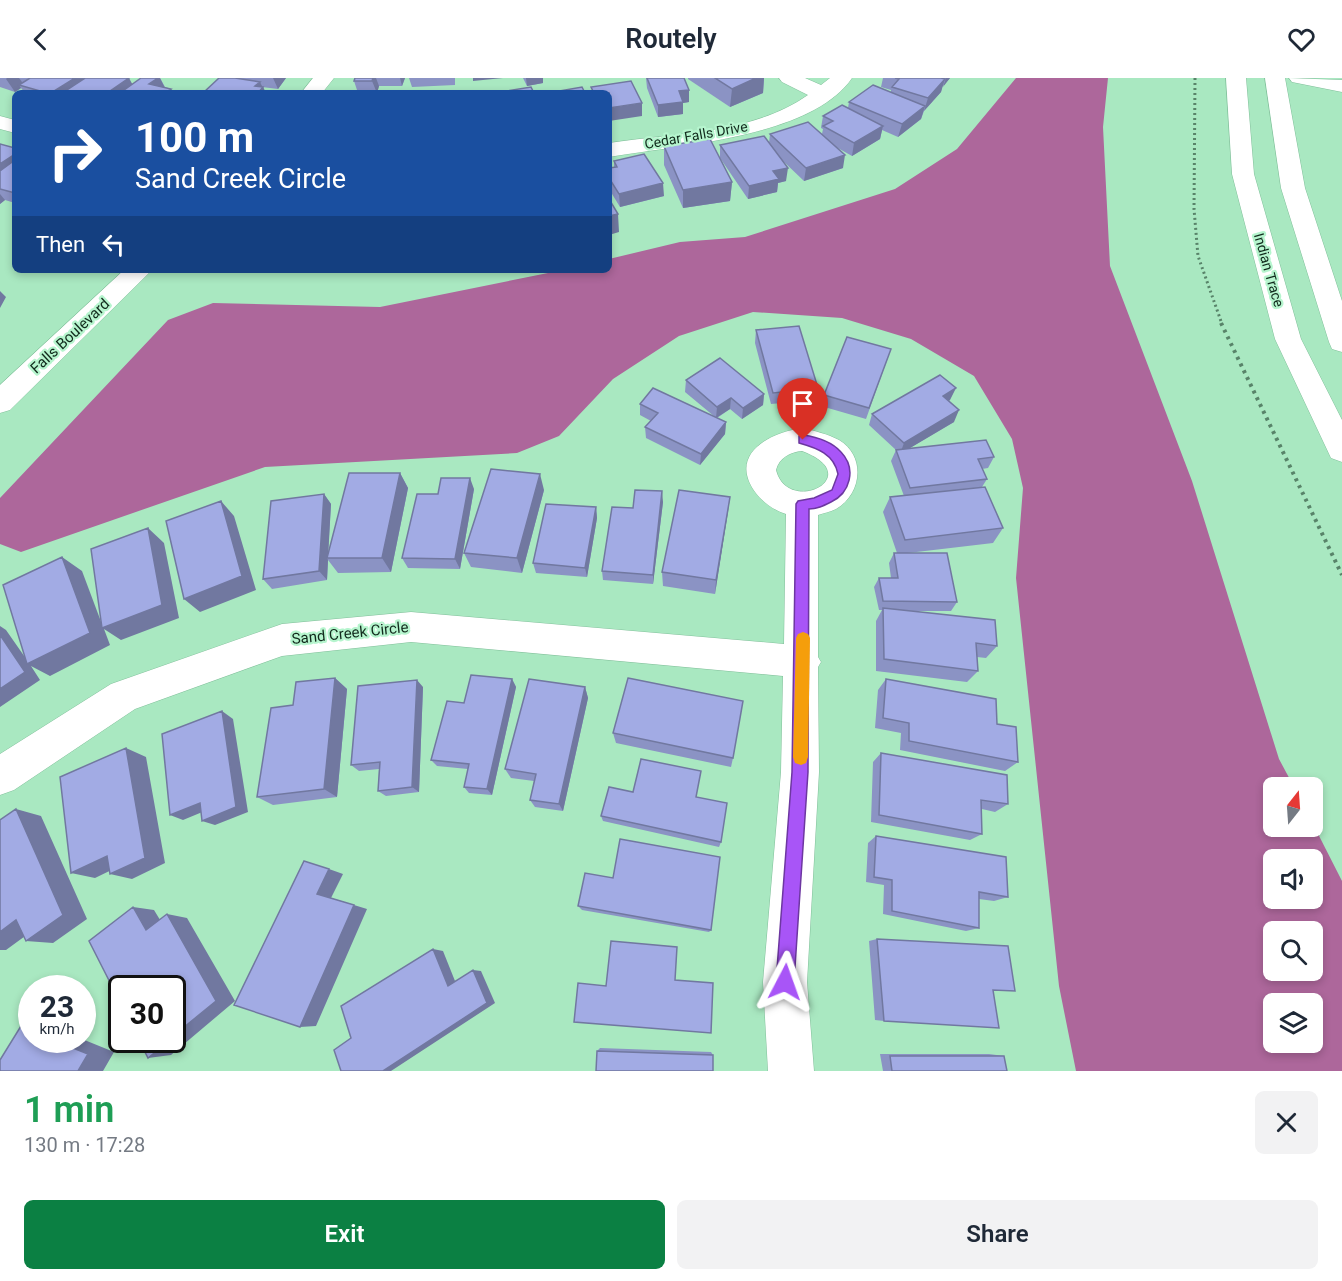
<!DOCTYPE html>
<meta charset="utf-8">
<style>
:root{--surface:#fff;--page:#f2f2f3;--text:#1f2937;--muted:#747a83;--accent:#0b8043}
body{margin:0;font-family:Roboto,sans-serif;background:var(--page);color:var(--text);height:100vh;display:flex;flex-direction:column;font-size:22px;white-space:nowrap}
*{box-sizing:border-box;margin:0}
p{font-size:20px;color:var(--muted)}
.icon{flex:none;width:33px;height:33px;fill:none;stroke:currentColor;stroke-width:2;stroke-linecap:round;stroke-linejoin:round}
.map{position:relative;height:993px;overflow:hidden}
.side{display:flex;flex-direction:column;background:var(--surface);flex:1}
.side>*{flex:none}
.hud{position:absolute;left:12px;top:12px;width:600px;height:183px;border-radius:9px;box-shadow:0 3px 9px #0003;background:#1a4fa0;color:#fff;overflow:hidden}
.needle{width:39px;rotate:17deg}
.tools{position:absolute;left:1263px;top:699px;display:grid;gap:12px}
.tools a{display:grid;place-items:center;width:60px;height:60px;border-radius:9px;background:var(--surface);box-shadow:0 3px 9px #0003;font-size:30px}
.speed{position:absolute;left:18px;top:897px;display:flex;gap:12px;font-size:30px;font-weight:700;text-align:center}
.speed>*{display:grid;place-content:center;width:78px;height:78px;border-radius:50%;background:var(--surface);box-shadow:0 3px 9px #0003;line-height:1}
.speed small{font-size:15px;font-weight:400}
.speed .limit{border:3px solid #111;border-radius:9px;background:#fff;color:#111}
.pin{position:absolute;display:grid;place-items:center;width:51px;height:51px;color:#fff;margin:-62px -26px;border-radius:50% 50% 50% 0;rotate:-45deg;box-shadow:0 0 6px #0007}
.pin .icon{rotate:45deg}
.me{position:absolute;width:66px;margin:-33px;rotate:4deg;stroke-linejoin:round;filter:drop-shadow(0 0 4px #0008)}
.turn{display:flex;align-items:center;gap:21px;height:126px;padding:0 24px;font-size:27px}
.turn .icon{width:78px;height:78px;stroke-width:2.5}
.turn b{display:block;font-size:42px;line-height:51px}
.then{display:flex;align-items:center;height:57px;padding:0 24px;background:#0003;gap:12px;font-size:22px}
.round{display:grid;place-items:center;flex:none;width:63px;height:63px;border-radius:9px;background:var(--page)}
.overview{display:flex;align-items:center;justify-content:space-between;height:102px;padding:0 24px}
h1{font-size:36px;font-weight:600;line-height:45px;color:#1e9e55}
.action{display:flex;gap:12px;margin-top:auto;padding:12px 24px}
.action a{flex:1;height:69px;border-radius:9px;background:var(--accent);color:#fff;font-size:24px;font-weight:600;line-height:69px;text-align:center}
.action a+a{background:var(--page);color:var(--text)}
header{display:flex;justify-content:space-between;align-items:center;height:78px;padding:0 24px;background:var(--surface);font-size:27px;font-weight:600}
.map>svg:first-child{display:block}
.water{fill:#ad679b;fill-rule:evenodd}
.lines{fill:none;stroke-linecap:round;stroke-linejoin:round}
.minor-casing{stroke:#81bf9a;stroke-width:1}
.secondary-casing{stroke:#81bf9a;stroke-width:1}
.path-far1{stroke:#588369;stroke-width:3;stroke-dasharray:2 3;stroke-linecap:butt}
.path{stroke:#588369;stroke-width:4;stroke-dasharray:3 4.5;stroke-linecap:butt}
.minor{fill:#fff;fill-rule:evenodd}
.secondary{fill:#fff;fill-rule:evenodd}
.wall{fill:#8b93c4}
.shaded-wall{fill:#7178a0}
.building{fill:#a2abe4;stroke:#7178a0;stroke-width:1.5}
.route{fill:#a855f7;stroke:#6d37a1;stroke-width:1.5}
.slow{fill:#f59e0b}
.labels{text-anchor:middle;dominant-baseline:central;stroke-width:4.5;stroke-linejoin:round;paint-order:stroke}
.far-street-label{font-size:14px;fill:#112a1c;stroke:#b6f5ce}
.street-label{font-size:15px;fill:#112a1c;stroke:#b6f5ce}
</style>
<header><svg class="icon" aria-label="back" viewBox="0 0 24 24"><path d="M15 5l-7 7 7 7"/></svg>Routely<svg class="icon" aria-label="heart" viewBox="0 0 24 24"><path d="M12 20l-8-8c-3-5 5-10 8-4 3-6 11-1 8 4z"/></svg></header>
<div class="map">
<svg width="1342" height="993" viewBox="0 0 1342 993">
<rect width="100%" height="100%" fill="#a9e8c1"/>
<path class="water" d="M1016,0H1108L1103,49L1110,188L1192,403L1279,681L1294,709L1274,710V748H1312L1313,746L1342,803V993H1076L1059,908L1016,500L1023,410L1012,361L974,298L911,261L842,240L753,234L679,258L613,301L559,358L517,375L265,389L21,474L0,466V420L168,242L213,225L380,229L563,192H609V181L680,164L745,159L895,111L957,71ZM1274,782H1312V820H1274ZM1274,854H1312V892H1274ZM1274,926H1312V964H1274Z"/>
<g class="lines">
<defs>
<path id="minor" d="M313,0H334L322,15H301Z
M779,0H805L821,7L830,0H852C811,60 676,67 609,79V65C674,55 753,56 808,17L782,4Z
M1289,0L1342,2V14L1292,4Z
M0,38L15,42V55L0,51Z
M124,192H152L10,332L0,335V307Z
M803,350C814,353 828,356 839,362C866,378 862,416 836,431C830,434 823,435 818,437V579L821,584L818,589L819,694L807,904L814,993H768L763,904L781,694L783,598L411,564L282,578L135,631L14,712L0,717V676L111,606L282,546L411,534L784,566L786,436C773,432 761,423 753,411C730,374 772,354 803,350ZM802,373C869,398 788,439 776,392C779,380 790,374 802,373Z"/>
<path id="secondary" d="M1226,0H1246L1254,96L1301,261L1342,342V384L1331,380L1275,261L1232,96Z
M1265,0H1285L1305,110L1342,223V274L1332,271L1329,264L1281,110Z"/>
</defs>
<use href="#minor" class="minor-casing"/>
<use href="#secondary" class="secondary-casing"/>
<path class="path-far1" d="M1195,0L1194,131L1198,178L1222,246"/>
<path class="path" d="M1221,245L1342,497"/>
<use href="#minor" class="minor"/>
<use href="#secondary" class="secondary"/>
</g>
<path class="wall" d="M0,0H127L132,6L160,0L165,9L171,11L173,15H25L21,10L15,14L0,9Z
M219,0H286L278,11L262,9H263L266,15H203Z
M355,0H405L402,8H379L377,15H358L354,3Z
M409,0H455V7L412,9Z
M523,0H543V5L527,8Z
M646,0H684L689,12V24L683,25V36L658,39L647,10Z
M688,0H764L763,15L730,29L688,1Z
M883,0H950L942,9L941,14L924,33L921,41L898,59L882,52L880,61L852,78L836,69L843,90L804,103L782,82L786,103L778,105L777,114L748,121L720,80V67L769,65L770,56H822L823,51L821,50L823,38L848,30L849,24L891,14V12L881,9Z
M0,66L15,70V125L5,122L0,126Z
M664,68L732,104L730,123L683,130L664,87Z
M614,83L664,118L620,129L609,111V90L614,89Z
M756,252L818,310L815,322L771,326L755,265Z
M891,271L866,341L821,328L824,317Z
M686,302L764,316L763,327L742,341L730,331L717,340L726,344L725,356L700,387L646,360L645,349L651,343L640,337V326L715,339L685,314Z
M950,322L949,323L954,344L908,371L994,379L988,390L982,391L987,401L982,409L1003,450L993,465L908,475L957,524L951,533H908L997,568L986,580L977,579L978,593L967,604L876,593V543L882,532H879L874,509L879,500H891L889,485L894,475H897L883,434L890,419L904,418L891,383L896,372L869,347L872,336Z
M400,395L408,410L391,494L338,495L328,482L327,502L272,511L263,501L324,416L331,426L328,475Z
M474,411L460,491L408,490L402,480Z
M544,412L522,495L471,489L464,475Z
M730,419L715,516L663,508L662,494Z
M663,424L653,506L603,502L602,493L633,430Z
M596,429L597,440L587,499L536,495L533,485Z
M335,600L347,611L337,719L273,727L257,719L293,627Z
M512,601L516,609L492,717L469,715L464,709L468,691L437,688L431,682L464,625Z
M886,601L997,646L1018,684L1005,693L900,672L901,655L875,650L878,612Z
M423,609L419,714L386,718L378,713L379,691L359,693L351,687Z
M585,609L588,620L563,733L535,729L530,722L534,703L511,700L505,691Z
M613,655L733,680L731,689L616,665Z
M881,675L1008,726L995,734L982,731V756L970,762L871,744L873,684Z
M633,714L696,719L721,764L719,769L603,743L601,738Z
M876,758L1008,819L994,823L979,821V850L966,853L883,836L884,807L866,804L868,765Z
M613,800L711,852L709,854L582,832L578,828Z
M877,861L1015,913H994L884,943L875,942L869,863Z
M600,970L711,974L713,977L597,973Z
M880,976H989L1004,978L1007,993H883Z"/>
<path class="shaded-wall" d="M7,0H19L25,8L19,7L21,10L15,14L6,1Z
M75,0H103L80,15H51Z
M129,0L136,13L133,15H107Z
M158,0H160L166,12L149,6Z
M273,0H286L278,11Z
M373,0H376L379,8L377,15L372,3Z
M400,0H405L402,8Z
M473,0H503L473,3Z
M526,0H543V5L527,8Z
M756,0H764L763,15L730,29L732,11Z
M946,0H950L943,9Z
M945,1L941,14L924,33L928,20Z
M260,4L263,10V9L266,15H258L255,8Z
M171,11L173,15H165Z
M689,12V24L683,25V36L658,39V27L679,13Z
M642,25V38L609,43V30Z
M925,28L921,41L898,59L902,46Z
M883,48L880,61L852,78L854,65Z
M15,76V96L0,106V86Z
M845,77L843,90L804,103L806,90Z
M788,90L786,103L778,105L777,114L748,121L749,108L773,93Z
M732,104L730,123L683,130V112Z
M663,105L664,118L620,129L619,116Z
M0,116L5,122L0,126Z
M618,136L619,154L609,157V138Z
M0,213L6,219L0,230Z
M956,310L950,322L937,330L943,318Z
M764,316L763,327L742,341L743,330Z
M731,320L730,331L716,340L717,329Z
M959,332L954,344L900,376L904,365Z
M726,344L725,356L700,387L701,376Z
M400,395L408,410L391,494L382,480Z
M540,396L544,412L522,495L517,480Z
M470,400L474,411L460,491L455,481Z
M662,413L663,424L653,506V497Z
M324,416L331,426L328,480H327L328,482L327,502L319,493Z
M730,419L728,434L715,516L716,502Z
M221,423L234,438L256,512L200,534L184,521Z
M596,429L597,440L587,499L585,490Z
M148,450L164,465L179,540L121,562L104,551L110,567L50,598L31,588L40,602L0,629V548L6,552L29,585L62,479L82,493L103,549Z
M335,600L347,611L337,719L324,711Z
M512,601L516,609L492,717L487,711Z
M417,602L423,609L419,714L412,709Z
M585,609L588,620L563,733L559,726Z
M222,633L233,641L248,734L215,747L202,743Z
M126,670L146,679L165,785L132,801L110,796Z
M200,725L212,730L183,742L170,737Z
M16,731L41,738L87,841L53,865L26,863Z
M107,778L130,783L95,800L71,795Z
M329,791L343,796L331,820L367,831L316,948L300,949L317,816Z
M133,829L154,832L168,855L146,852Z
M167,836L187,840L235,923L171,977L148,980L170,962H172Z
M16,842L43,845L6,872H0V854Z
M433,871L443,873L457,908H448Z
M473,892L481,893L495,925L391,993H383Z
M21,948H32V952Z
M82,961L114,974L103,993H78L53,962H82Z"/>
<path class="building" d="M30,0H75L51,15H47L19,7Z
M85,0H129L107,15H62Z
M141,0H158L149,6L171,11L165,15H120Z
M219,0H235L260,4L255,8L263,9L258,15H203Z
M355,0H373L372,3H354Z
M647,0H684L689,12L679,13L683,24L658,27Z
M715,0H756L732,11Z
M895,0H941L945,1L928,20L892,9L899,1Z
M631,3L642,25L609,30V15H594L591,9Z
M873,7L925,28L902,46L849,24Z
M531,9L534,15H495Z
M582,9L585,15H548Z
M842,27L883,48L854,65L823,48L833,43L823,38Z
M808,44L845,77L806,90L770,56Z
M764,58L788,90L773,93L779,101L749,108L720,67Z
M710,61L732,104L683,112L664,68Z
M0,66L15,70V76L0,86Z
M644,76L663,105L619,116L609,100V90L617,89L614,83Z
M15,82V115L0,111V93Z
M609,121L618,136L609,138Z
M799,248L818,310L773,315L756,252Z
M847,259L891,271L869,330L824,317Z
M720,280L764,316L743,330L731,320L717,329L686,302Z
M940,297L956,310L943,318L959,332L904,365L872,336Z
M653,310L726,344L701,376L645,349L658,335L640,326Z
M986,362L994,379L978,381L987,401L910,410L896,372Z
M491,391L540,396L517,480L464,475Z
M349,395H400L382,480H327Z
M441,400H470L455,481L402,480L417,416H438Z
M985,409L1003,450L905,462L890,419Z
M635,412L662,413L653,497L602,493L612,429L633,430Z
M679,412L730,419L716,502L662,494Z
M324,416L319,493L263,501L271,423Z
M221,423L242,498L184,521L166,443Z
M546,426L596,429L585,490L533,485Z
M148,450L162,527L102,550L91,471Z
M894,475H947L957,524L883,523L879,500H898Z
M62,479L90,555L27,586L3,507Z
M883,530L995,542L997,568L976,565L978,593L884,581Z
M0,557L25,594L0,611Z
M471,597L512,601L487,711L464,709L469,686L431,682L447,623L464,625Z
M335,600L324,711L257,719L271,630L293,627L296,604Z
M628,600L743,623L733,680L613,655Z
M529,601L585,609L559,726L530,722L536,696L505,691Z
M886,601L996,621L997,646L1016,649L1018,684L909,663V645L883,640Z
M417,602L412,709L378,713L380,684L351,687L358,608Z
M222,633L236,729L202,743L200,725L170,737L162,656Z
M126,670L145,780L110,796L107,778L71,795L60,699Z
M881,675L1007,697L1008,726L981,722L982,756L879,737Z
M641,681L701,693L696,719L727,725L721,764L601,738L609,709L633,714Z
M16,731L63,837L26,863L16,842L0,854V742Z
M876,758L1006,779L1008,819L979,814V850L892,833V802L874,799Z
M620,761L720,779L711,852L578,828L585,795L613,800Z
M304,783L329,791L317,816L354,827L300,949L234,927Z
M133,829L146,852L167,836L216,923L172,959V910H122V928L89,863Z
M877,861L1008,868L1015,913L993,912L999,950L884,943Z
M611,863L677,869L675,902L713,905L711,955L574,944L578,905L606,908Z
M433,871L448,908L473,892L487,925L383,993H341L334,972L351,960L341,928Z
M21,948L32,952V962H53L88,976L78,993H0V982Z
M139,962H170L148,980Z
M597,973L713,977V993H596Z
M890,978H1004L1007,993H892Z"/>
<path class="route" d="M803,357C817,359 832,364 841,374C857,391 850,415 831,424C823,428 817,431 809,431L808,694L794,904L791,911L785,913L778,911L776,904L792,694L796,426L798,423L814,420L832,412L838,396C834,376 817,370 799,365V358Z"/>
<path class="slow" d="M803,554L808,556L810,560L808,679L806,685L801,687L795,685L793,679L796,560L798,556Z"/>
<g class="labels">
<g class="far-street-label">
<text transform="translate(696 57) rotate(-10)">Cedar Falls Drive</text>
<text transform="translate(1269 192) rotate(74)">Indian Trace</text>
</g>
<g class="street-label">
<text transform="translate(70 258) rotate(-43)">Falls Boulevard</text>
<text transform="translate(350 555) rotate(-6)">Sand Creek Circle</text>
</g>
</g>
</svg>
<div class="tools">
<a><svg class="needle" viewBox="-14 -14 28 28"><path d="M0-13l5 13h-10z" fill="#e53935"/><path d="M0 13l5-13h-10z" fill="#747a83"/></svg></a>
<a><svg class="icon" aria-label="sound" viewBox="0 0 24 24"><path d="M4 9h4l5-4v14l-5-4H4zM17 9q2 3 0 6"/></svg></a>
<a><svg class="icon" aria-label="search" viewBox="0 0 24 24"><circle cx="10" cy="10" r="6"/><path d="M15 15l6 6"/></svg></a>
<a><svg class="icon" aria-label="layers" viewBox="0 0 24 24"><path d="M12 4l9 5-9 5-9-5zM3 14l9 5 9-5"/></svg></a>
</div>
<div class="speed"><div>23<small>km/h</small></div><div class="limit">30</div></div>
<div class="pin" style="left:803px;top:362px;background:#d93025"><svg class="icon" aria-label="arrive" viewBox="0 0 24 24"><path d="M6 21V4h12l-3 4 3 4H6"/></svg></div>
<svg class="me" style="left:785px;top:904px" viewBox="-20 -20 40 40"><path d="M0-17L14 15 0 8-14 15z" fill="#a855f7" stroke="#fff" stroke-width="4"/></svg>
<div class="hud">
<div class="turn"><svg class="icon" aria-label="right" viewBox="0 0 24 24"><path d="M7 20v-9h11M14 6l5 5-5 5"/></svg><div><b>100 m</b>Sand Creek Circle</div></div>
<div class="then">Then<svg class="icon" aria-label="left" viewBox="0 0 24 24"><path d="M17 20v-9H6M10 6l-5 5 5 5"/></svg></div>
</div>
</div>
<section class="side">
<div class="overview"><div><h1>1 min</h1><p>130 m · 17:28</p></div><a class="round"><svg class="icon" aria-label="close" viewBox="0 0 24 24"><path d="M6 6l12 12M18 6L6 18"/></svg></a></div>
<div class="action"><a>Exit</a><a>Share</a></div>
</section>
